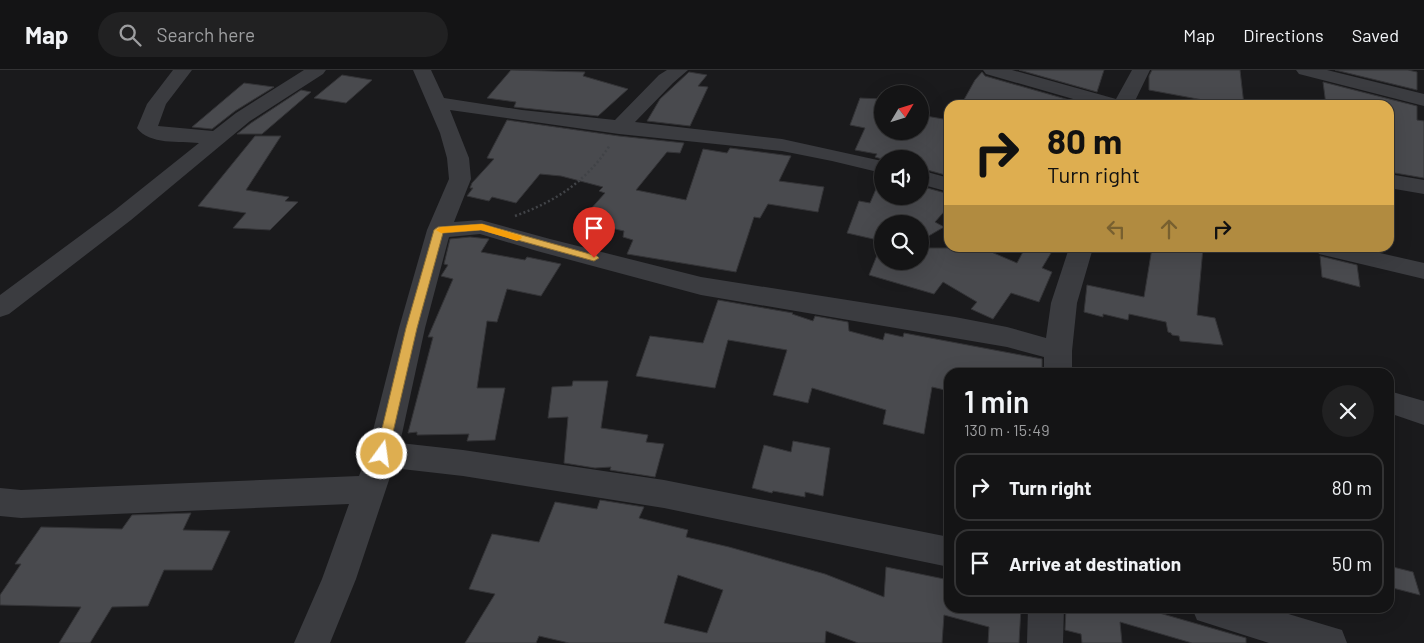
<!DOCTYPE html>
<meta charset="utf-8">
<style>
:root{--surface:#141415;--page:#212122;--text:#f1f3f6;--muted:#9d9ea0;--line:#333334}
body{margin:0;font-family:Barlow,sans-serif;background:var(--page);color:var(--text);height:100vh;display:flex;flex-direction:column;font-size:19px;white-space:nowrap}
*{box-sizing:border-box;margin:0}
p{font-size:16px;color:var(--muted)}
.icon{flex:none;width:28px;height:28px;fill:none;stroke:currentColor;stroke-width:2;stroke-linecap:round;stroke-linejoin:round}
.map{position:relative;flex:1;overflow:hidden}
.sheet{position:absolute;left:944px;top:298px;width:450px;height:245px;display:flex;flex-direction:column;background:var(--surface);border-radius:15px;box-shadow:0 5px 20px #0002,0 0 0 1px var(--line)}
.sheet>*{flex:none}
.hud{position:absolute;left:944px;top:30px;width:450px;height:152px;border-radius:15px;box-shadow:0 5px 20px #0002,0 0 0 1px var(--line);background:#deae50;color:#111;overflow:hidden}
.needle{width:32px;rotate:52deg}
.fabs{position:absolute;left:874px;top:15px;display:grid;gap:10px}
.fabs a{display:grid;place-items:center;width:55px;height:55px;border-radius:50%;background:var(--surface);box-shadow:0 5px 20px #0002,0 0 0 1px var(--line);font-size:25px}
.pin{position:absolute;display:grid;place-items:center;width:42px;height:42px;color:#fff;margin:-51px -21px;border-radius:50% 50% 50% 0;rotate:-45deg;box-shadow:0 0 5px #0007}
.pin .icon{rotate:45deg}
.me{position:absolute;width:55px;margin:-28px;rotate:14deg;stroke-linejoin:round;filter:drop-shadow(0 0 4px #0008)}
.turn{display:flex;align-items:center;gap:18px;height:105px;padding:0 20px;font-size:22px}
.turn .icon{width:65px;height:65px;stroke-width:2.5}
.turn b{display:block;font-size:35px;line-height:42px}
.lanes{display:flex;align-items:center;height:48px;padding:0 20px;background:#0003;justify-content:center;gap:25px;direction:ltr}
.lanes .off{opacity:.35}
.round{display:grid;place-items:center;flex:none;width:52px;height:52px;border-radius:26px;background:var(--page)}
.overview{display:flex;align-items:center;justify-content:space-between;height:85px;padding:0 20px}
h1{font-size:30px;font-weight:600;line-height:38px}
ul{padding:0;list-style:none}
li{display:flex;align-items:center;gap:15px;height:68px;margin:0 10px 8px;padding:0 10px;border:2px solid var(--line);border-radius:15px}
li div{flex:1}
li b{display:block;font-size:19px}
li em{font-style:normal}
header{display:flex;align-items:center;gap:30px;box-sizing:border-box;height:70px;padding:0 25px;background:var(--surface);border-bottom:1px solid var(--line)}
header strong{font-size:24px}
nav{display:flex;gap:28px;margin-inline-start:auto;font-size:18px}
.search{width:350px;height:45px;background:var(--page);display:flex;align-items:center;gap:12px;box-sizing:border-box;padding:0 18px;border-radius:28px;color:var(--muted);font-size:19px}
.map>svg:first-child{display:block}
.building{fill:#494a4e;stroke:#343437;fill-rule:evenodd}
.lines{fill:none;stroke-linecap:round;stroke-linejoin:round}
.path{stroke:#414347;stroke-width:2.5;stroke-dasharray:2 2.5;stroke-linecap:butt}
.minor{fill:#3b3c40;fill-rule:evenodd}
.route{fill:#deae50;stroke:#907134}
.slow{fill:#f59e0b}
</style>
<header>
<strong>Map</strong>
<div class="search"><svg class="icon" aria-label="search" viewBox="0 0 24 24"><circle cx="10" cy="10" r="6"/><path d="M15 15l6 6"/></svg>Search here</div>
<nav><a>Map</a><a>Directions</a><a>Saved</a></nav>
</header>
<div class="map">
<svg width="1424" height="573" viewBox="0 0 1424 573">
<rect width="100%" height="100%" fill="#1a1a1c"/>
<path class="building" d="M511,0L585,2L583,6L628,19L598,46L514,37L516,32L487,28Z
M1019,0H1104L1097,22Z
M1152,0H1240L1244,35H1230L1149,20V6Z
M1335,0H1408L1417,2V20Z
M689,2L707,5L698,16L708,17L690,56L647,51L660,29Z
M982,2L985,6L1087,35H961L975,10Z
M342,5L372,10L346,33L314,28Z
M1323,12L1417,36V50L1424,51V108L1389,102V35H1326Z
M244,13L274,17L235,41L212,59L192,57Z
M301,20L311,22L262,64H237L251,53Z
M860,28L882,29V61H920V45L949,50V106L920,98V89H882L875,87L877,84L855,80L865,58L850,55Z
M507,50L619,66L684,73L680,83L667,82L636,120L686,130L703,79L727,83L730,78L791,86L779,111L824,117L818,142L768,134L760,148L754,147L736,202L627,184L633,170L623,167L624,161L580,151L605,123L599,121L603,117L561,106L540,104L516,133L492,127L489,131L467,126L473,118H470L472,113L494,89L487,88Z
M255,66H281L246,120L289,127L285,131L298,132L270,160L233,158L246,143L198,136Z
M882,105V126H920V116L949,124V136L935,152L944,157L920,171V154H882V171L847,163L859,131L870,133Z
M470,167L489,169L481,182L525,190L527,187L561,194L541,226L507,219L497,252L487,251L477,318H505L495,370L467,371L469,364L417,365V362L408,363L433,267H428L453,209L441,206L448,195L444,194L450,169Z
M882,173V191H920V178H982L1017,193L1025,178H1054L1042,198L1052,202L1039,232L1011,223L993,249L971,239L977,232L943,212L934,224L869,205Z
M1152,178H1203L1197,245L1215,248L1223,275L1180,271L1179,266L1172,265L1171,263L1168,262L1166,252L1129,244L1128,250L1103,244V247L1084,242L1087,215L1144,227Z
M1320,186L1357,195L1360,217L1322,207Z
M718,230L793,243L792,244L813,251L815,246L848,252L849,261L883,270L885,263L903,267L904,263L1042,289V302H949V321L932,317L924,364L883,354L886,340L812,318L808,333L773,325L787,280L728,270L715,318L636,306L650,266L703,273Z
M573,311H608L601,358L648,365L646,372L664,374L655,407L610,400L611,397L595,398L564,393L568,347L548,348L552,317L572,316Z
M793,371L830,378L823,426L805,422V427L773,421L772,423L752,418L764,375L791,382Z
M600,430L644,437L639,448L688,460L686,467L729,477L825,504L884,527L886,497L949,510V538H1021L1019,573H988L989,557L944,545L942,573H858L826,561L825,573H569L539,566L536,573H465L495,524L469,519L492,464L539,472L555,432L597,439ZM678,505L723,520L707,563L664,553Z
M191,443L183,460L230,461L212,500H164L148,536L112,537L90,573H59L81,537L0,535V525L21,494H15L41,457L122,459L132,445Z
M1389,496L1413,502L1420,525L1389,517Z
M1066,538H1142L1246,568V573H1192L1120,552L1122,573H1082L1081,564L1065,560Z"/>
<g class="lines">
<path class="path" d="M515,146C556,131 586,112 610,75"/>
<path class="minor" d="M173,0H192L166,34L158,56L213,61L236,43L304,0H326L323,4L250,51L131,150L9,244L0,247V225L115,140L199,73C180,71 149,75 137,58L147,34Z
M413,0H431L444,28L522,40L615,50L659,5L667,0H688L673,13L635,52L782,69L882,91V103L832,91L782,81L619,64L450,40L469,88L471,109L454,152L481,150L550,169L701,207L955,247L1007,257L1046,268L1051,233L1069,178H1093L1077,233L1072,281V302H1044V287L1007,277L701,225L537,181L480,164L449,167L425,258L400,373L463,380L664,410L949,467V497L664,438L463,406L393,398L356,509L330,573H294L322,509L349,434L21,448L0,446V418L21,420L359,406L367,384L399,258L427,160L449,109L447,88L440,63Z
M983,0H1012L1116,29L1132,0H1150L1133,35H1094L986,4Z
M1296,0H1327L1424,24V36L1299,4Z
M920,100L949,108V122L920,114Z
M1389,104L1424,110V124L1389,118Z
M1315,178H1358L1424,193V209L1319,184Z
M1389,321L1424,331V355L1389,343Z
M1028,538H1064L1063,573H1027Z
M1192,538H1268L1342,560L1347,573H1269L1197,550Z"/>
</g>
<path class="route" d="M482,154L597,186L599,188L594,191L481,160L443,163L417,258L388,384L386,388L382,389L378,388L376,384L406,258L434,160L438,157Z"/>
<path class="slow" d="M482,154L521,166L522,168L517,171L481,160L441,163L436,160L441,157Z"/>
</svg>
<div class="fabs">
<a><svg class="needle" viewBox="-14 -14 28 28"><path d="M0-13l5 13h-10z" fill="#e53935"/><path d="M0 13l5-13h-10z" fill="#9d9ea0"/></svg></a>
<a><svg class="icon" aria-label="sound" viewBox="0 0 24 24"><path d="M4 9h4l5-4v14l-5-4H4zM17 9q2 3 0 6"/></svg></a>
<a><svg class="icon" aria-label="search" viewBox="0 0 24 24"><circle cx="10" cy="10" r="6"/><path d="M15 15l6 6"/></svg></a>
</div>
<div class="pin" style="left:594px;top:188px;background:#d93025"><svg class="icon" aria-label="arrive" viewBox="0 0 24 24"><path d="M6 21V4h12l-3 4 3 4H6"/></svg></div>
<svg class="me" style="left:382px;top:384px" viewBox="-20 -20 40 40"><circle r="17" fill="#deae50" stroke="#fff" stroke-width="3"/><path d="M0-11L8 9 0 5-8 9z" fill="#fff"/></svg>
<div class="hud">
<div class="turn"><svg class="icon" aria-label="right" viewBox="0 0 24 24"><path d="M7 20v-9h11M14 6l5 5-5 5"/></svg><div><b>80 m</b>Turn right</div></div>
<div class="lanes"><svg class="icon off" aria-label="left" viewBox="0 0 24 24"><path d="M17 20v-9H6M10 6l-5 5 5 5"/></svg><svg class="icon off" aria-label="ahead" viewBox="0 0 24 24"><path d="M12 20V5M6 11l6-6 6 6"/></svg><svg class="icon" aria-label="right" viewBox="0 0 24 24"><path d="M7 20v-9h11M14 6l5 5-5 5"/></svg></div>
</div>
<section class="sheet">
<div class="overview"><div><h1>1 min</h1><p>130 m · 15:49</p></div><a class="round"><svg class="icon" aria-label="close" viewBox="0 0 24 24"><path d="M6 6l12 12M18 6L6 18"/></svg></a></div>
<ul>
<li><svg class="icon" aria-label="right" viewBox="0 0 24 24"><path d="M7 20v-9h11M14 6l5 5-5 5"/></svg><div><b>Turn right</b></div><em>80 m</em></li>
<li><svg class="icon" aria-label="arrive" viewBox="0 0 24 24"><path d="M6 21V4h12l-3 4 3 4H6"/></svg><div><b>Arrive at destination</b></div><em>50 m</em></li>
</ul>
</section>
</div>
